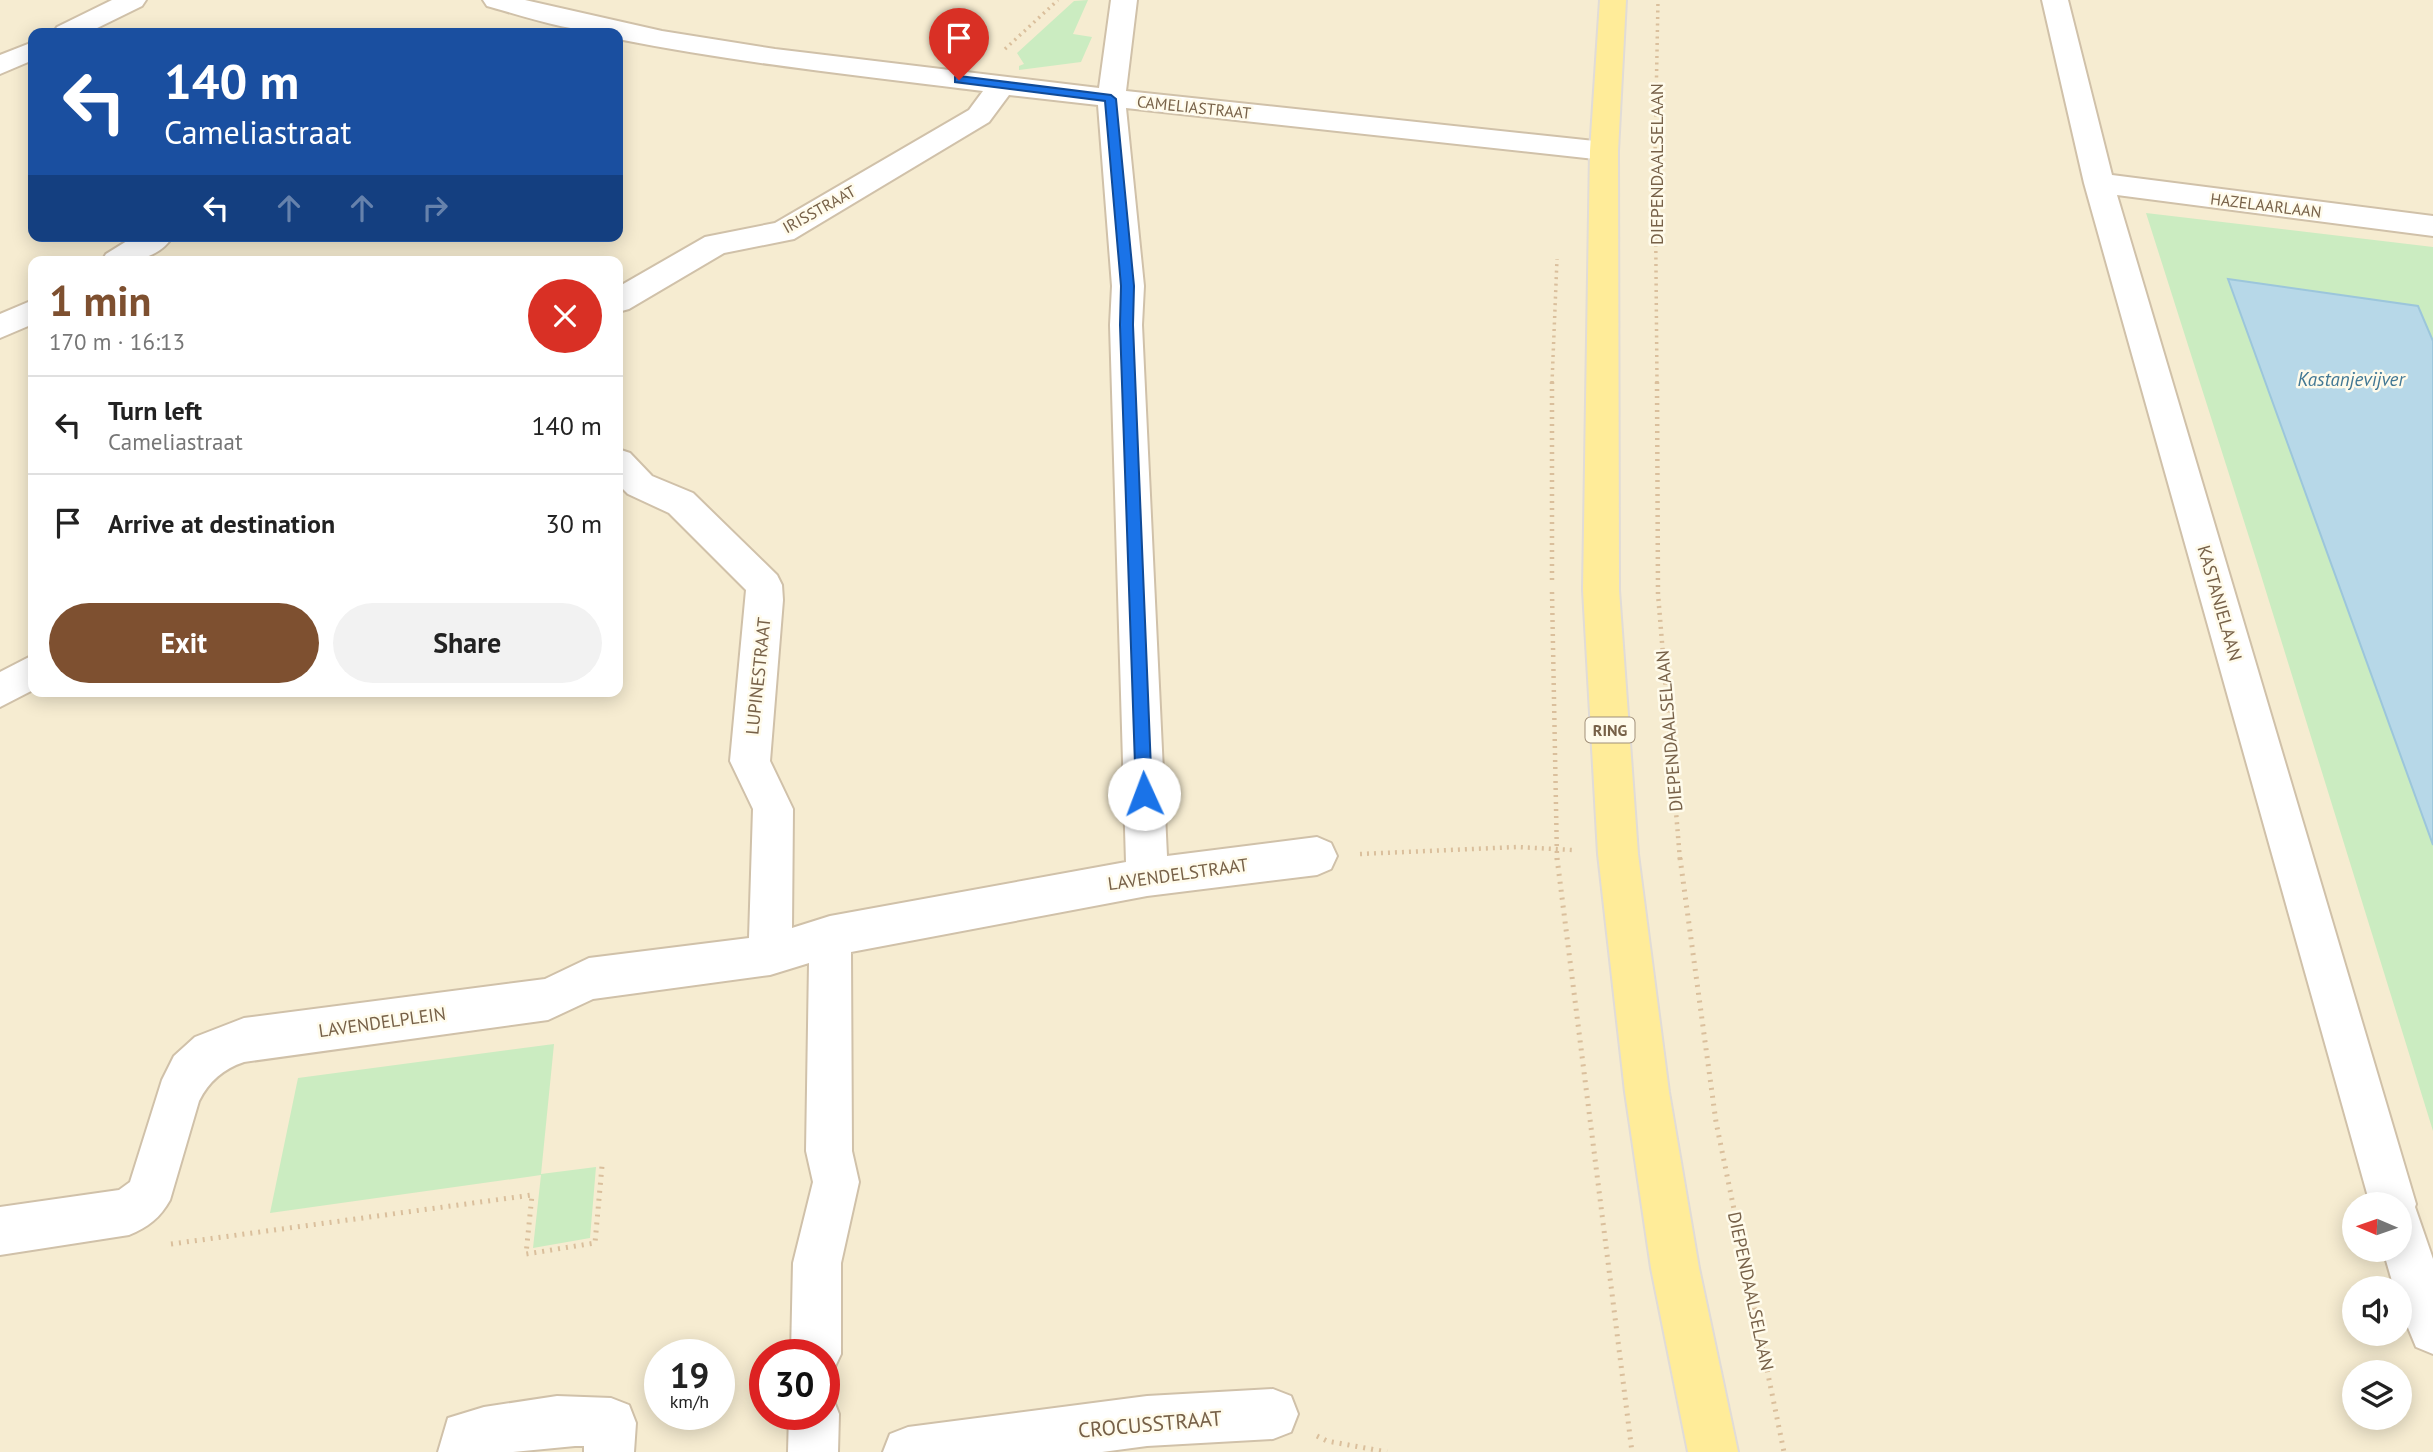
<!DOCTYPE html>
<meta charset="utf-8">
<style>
:root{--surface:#fff;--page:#f2f2f2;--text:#222;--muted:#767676;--line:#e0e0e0;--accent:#7e5030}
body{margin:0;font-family:"PT Sans",sans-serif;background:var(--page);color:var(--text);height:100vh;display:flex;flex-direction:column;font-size:26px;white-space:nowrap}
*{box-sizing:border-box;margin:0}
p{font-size:23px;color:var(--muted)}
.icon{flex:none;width:38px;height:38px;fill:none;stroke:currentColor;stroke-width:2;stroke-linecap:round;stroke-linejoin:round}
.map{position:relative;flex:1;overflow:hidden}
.side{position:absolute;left:28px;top:256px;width:595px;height:441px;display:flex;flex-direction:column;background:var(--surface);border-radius:14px;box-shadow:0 4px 18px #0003}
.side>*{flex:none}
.top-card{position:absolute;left:28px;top:28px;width:595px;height:214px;border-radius:14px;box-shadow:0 4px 18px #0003;background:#1a4fa0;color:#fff;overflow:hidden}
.needle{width:46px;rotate:272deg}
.fabs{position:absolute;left:2342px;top:1192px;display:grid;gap:14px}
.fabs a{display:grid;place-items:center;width:70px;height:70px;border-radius:50%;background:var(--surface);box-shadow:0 4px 18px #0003;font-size:35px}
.speed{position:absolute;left:644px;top:1339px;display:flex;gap:14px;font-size:35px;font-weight:700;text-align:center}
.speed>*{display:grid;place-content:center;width:91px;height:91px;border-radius:50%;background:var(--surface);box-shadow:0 4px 18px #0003;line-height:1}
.speed small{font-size:18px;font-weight:400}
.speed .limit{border:10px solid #d22;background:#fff;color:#111}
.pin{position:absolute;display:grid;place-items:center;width:60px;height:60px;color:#fff;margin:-72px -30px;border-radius:50% 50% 50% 0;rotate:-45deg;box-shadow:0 0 7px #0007}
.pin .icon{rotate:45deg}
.me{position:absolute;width:77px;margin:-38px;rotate:358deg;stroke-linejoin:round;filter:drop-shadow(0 0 5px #0008)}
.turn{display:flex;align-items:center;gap:24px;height:147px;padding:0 21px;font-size:32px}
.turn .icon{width:91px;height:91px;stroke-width:2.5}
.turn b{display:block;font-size:49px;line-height:60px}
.lanes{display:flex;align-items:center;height:66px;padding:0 21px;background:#0003;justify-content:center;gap:35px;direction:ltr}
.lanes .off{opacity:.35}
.round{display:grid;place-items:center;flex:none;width:74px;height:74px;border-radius:37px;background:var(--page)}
.overview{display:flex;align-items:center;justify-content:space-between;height:119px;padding:0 21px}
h1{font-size:42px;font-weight:800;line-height:52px;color:var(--accent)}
.button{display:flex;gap:14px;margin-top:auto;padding:14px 21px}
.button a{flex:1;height:80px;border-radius:42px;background:var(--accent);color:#fff;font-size:28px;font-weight:800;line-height:80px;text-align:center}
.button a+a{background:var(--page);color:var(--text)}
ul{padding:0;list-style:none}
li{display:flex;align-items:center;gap:21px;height:98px;padding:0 21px;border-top:2px solid var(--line)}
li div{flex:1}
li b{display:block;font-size:26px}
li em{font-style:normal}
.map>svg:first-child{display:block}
.residential{fill:#f6ecd1;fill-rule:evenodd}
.green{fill:#cbecc1}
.water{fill:#b7d8e8;stroke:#9cc6db;stroke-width:2}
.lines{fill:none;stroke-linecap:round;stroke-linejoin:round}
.street-casing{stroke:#d0c1a9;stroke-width:4}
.primary-casing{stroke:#e1dcd7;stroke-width:4}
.path-far2{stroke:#dabf9c;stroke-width:3.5;stroke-dasharray:2 4.5;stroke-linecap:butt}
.path-far1{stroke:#dabf9c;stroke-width:4.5;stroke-dasharray:2 5;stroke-linecap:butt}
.path{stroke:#dabf9c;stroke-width:5;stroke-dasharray:2 6;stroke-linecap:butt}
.street{fill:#fff;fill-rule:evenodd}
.primary{fill:#ffec99;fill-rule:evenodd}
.route{fill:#1a73e8;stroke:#114b97;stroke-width:2}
.labels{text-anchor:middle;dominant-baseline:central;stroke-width:5;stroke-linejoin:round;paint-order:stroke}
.far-street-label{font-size:16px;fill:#776148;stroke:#fffbeb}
.shield{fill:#fffbeb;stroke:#a08f79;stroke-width:2}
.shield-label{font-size:16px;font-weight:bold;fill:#776148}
.street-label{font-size:18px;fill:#776148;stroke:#fffbeb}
.water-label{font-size:19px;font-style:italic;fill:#427894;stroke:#fffbeb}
.near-street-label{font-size:21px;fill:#776148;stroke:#fffbeb}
</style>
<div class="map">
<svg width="2433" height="1452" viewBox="0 0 2433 1452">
<rect width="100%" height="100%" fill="#fdf8e4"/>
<path class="residential" d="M0,0H2433V1452H0ZM33,33H618V236H33ZM33,261H618V691H33ZM2354,1204H2399V1250H2354ZM2354,1288H2399V1334H2354ZM660,1354H719V1414H660ZM765,1354H824V1414H765ZM2354,1372H2399V1418H2354Z"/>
<path class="green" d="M1088,0L1073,34L1092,37L1081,62L1019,70V66L1024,64L1017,53L1074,1Z
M2146,213L2433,247V341L2417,306L2228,280L2433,845V1131L2256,559Z
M554,1044L541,1174L596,1167L590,1238L533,1248L541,1175L270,1213L298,1078Z"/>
<path class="water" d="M2228,279L2418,306L2433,341V845Z"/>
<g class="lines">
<defs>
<path id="street" d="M112,0H146L142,6L87,33H53L57,27Z
M483,0H525L662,31L775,49L1099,88L1111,0H1137L1126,91L1604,142L1614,144L1618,151L1614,158L1604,160L1126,108L1144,286L1142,325L1167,856L1317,837L1331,843L1337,856L1331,869L1317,875L1147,896L851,952L852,1151L859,1182L841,1263V1354L833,1371L824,1375V1354H791L793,1263L813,1182L806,1151L809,963L770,975L593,999L548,1020L244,1062C223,1069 209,1081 199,1101L170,1200C160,1218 148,1227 129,1235L0,1255V1207L119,1190L130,1182L162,1080L174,1056L195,1037L244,1018L545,979L589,958L749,938L753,809L730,761L746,590L669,513L628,494L618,484V449L630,453L652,476L693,493L777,575L782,585L783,600L770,761L793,809L792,928L830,916L1126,862L1110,325L1112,286L1098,105L1009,95L989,122L794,239L724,253L629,309L618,312V287L705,237L775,223L969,110L983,91C861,76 739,63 618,39V33C573,33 530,18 487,6Z
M2042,0H2068L2112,175L2433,216V236L2117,195L2416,1204L2415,1207L2433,1259V1354L2416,1347L2399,1306V1288H2394L2383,1250H2399V1204H2370L2084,183Z
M33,42V60L0,74V55Z
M135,236H173C157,262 128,261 102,261L106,254Z
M33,300V324L0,338V314Z
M33,655V690L0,707V672Z
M1273,1389L1291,1396L1298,1414L1291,1432L1273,1439L1147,1446L1102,1452H883L890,1434L908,1427L1147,1396Z
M824,1393L832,1396L839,1414L838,1452H788L789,1414H824Z
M557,1396L611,1398L629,1405L636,1423L634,1452H584V1446H575L513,1452H438L448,1418L484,1407Z"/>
<path id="primary" d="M1600,0H1626L1618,151L1619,590L1638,854L1669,1092L1699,1268L1738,1452H1688L1651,1268L1625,1092L1598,854L1583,590L1590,151Z"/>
</defs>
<use href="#street" class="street-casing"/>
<use href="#primary" class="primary-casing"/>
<path class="path-far2" d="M1005,49L1058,0
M1552,383L1557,259
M1657,383L1655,156L1658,0"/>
<path class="path-far1" d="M1552,382V583
M1657,382L1658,594L1680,860
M1552,592L1557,860
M1360,854L1517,847L1572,850"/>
<path class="path" d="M1557,858L1632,1452
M1680,858L1716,1122L1784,1452
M171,1244L532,1195L526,1254L595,1243L602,1166
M1317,1436L1327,1441L1387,1452"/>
<use href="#street" class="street"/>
<use href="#primary" class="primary"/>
</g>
<path class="route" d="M959,76L1111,95L1116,99L1134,286L1133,325L1152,794L1150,799L1144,801L1138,799L1136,794L1120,325L1121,286L1105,101L955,82V77Z"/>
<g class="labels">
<g class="far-street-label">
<text transform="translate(1194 107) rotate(6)">CAMELIASTRAAT</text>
<text transform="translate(2266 205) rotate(7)">HAZELAARLAAN</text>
<text transform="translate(819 209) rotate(-29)">IRISSTRAAT</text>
</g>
<rect class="shield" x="1585.5" y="717.5" width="49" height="25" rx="5"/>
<g class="shield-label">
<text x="1610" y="730">RING</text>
</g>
<g class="street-label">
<text transform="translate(1656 164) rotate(-90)">DIEPENDAALSELAAN</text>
<text transform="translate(2220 603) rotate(74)">KASTANJELAAN</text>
<text transform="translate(758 676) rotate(-84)">LUPINESTRAAT</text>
<text transform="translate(1669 731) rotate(-95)">DIEPENDAALSELAAN</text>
<text transform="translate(1178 874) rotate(-8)">LAVENDELSTRAAT</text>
<text transform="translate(382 1022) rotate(-8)">LAVENDELPLEIN</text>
<text transform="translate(1751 1291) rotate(78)">DIEPENDAALSELAAN</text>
</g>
<g class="water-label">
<text x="2351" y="379">Kastanjevijver</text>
</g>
<g class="near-street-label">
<text transform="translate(1150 1424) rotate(-5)">CROCUSSTRAAT</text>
</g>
</g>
</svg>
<div class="fabs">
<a><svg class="needle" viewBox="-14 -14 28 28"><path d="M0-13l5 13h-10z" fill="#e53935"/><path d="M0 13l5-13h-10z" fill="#767676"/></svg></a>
<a><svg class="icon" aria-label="sound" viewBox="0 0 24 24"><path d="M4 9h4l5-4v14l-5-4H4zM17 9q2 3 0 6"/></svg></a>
<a><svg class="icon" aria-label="layers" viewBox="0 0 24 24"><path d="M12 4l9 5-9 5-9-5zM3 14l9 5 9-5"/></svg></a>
</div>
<div class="speed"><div>19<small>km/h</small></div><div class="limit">30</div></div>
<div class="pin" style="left:959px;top:80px;background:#d93025"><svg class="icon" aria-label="arrive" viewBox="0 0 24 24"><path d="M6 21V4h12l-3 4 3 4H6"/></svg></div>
<svg class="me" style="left:1144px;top:794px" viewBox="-20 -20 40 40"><circle r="19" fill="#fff"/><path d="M0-13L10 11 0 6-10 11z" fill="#1a73e8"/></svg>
<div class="top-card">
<div class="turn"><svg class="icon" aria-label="left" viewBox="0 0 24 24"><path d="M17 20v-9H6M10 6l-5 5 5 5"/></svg><div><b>140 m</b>Cameliastraat</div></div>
<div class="lanes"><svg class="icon" aria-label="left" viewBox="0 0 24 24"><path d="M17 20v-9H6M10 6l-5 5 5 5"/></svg><svg class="icon off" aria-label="ahead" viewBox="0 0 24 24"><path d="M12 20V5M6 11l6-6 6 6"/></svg><svg class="icon off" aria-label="ahead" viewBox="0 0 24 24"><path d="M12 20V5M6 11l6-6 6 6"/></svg><svg class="icon off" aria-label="right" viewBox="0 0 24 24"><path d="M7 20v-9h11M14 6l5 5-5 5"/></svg></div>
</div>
<section class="side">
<div class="overview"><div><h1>1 min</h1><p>170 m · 16:13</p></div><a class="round" style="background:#d93025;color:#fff"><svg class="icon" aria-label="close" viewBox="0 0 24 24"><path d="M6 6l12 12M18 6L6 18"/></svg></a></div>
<ul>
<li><svg class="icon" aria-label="left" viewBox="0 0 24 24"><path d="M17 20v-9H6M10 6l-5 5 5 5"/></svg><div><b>Turn left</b><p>Cameliastraat</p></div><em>140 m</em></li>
<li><svg class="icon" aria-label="arrive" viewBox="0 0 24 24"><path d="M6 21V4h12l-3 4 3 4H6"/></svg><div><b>Arrive at destination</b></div><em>30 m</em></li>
</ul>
<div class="button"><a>Exit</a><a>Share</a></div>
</section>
</div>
